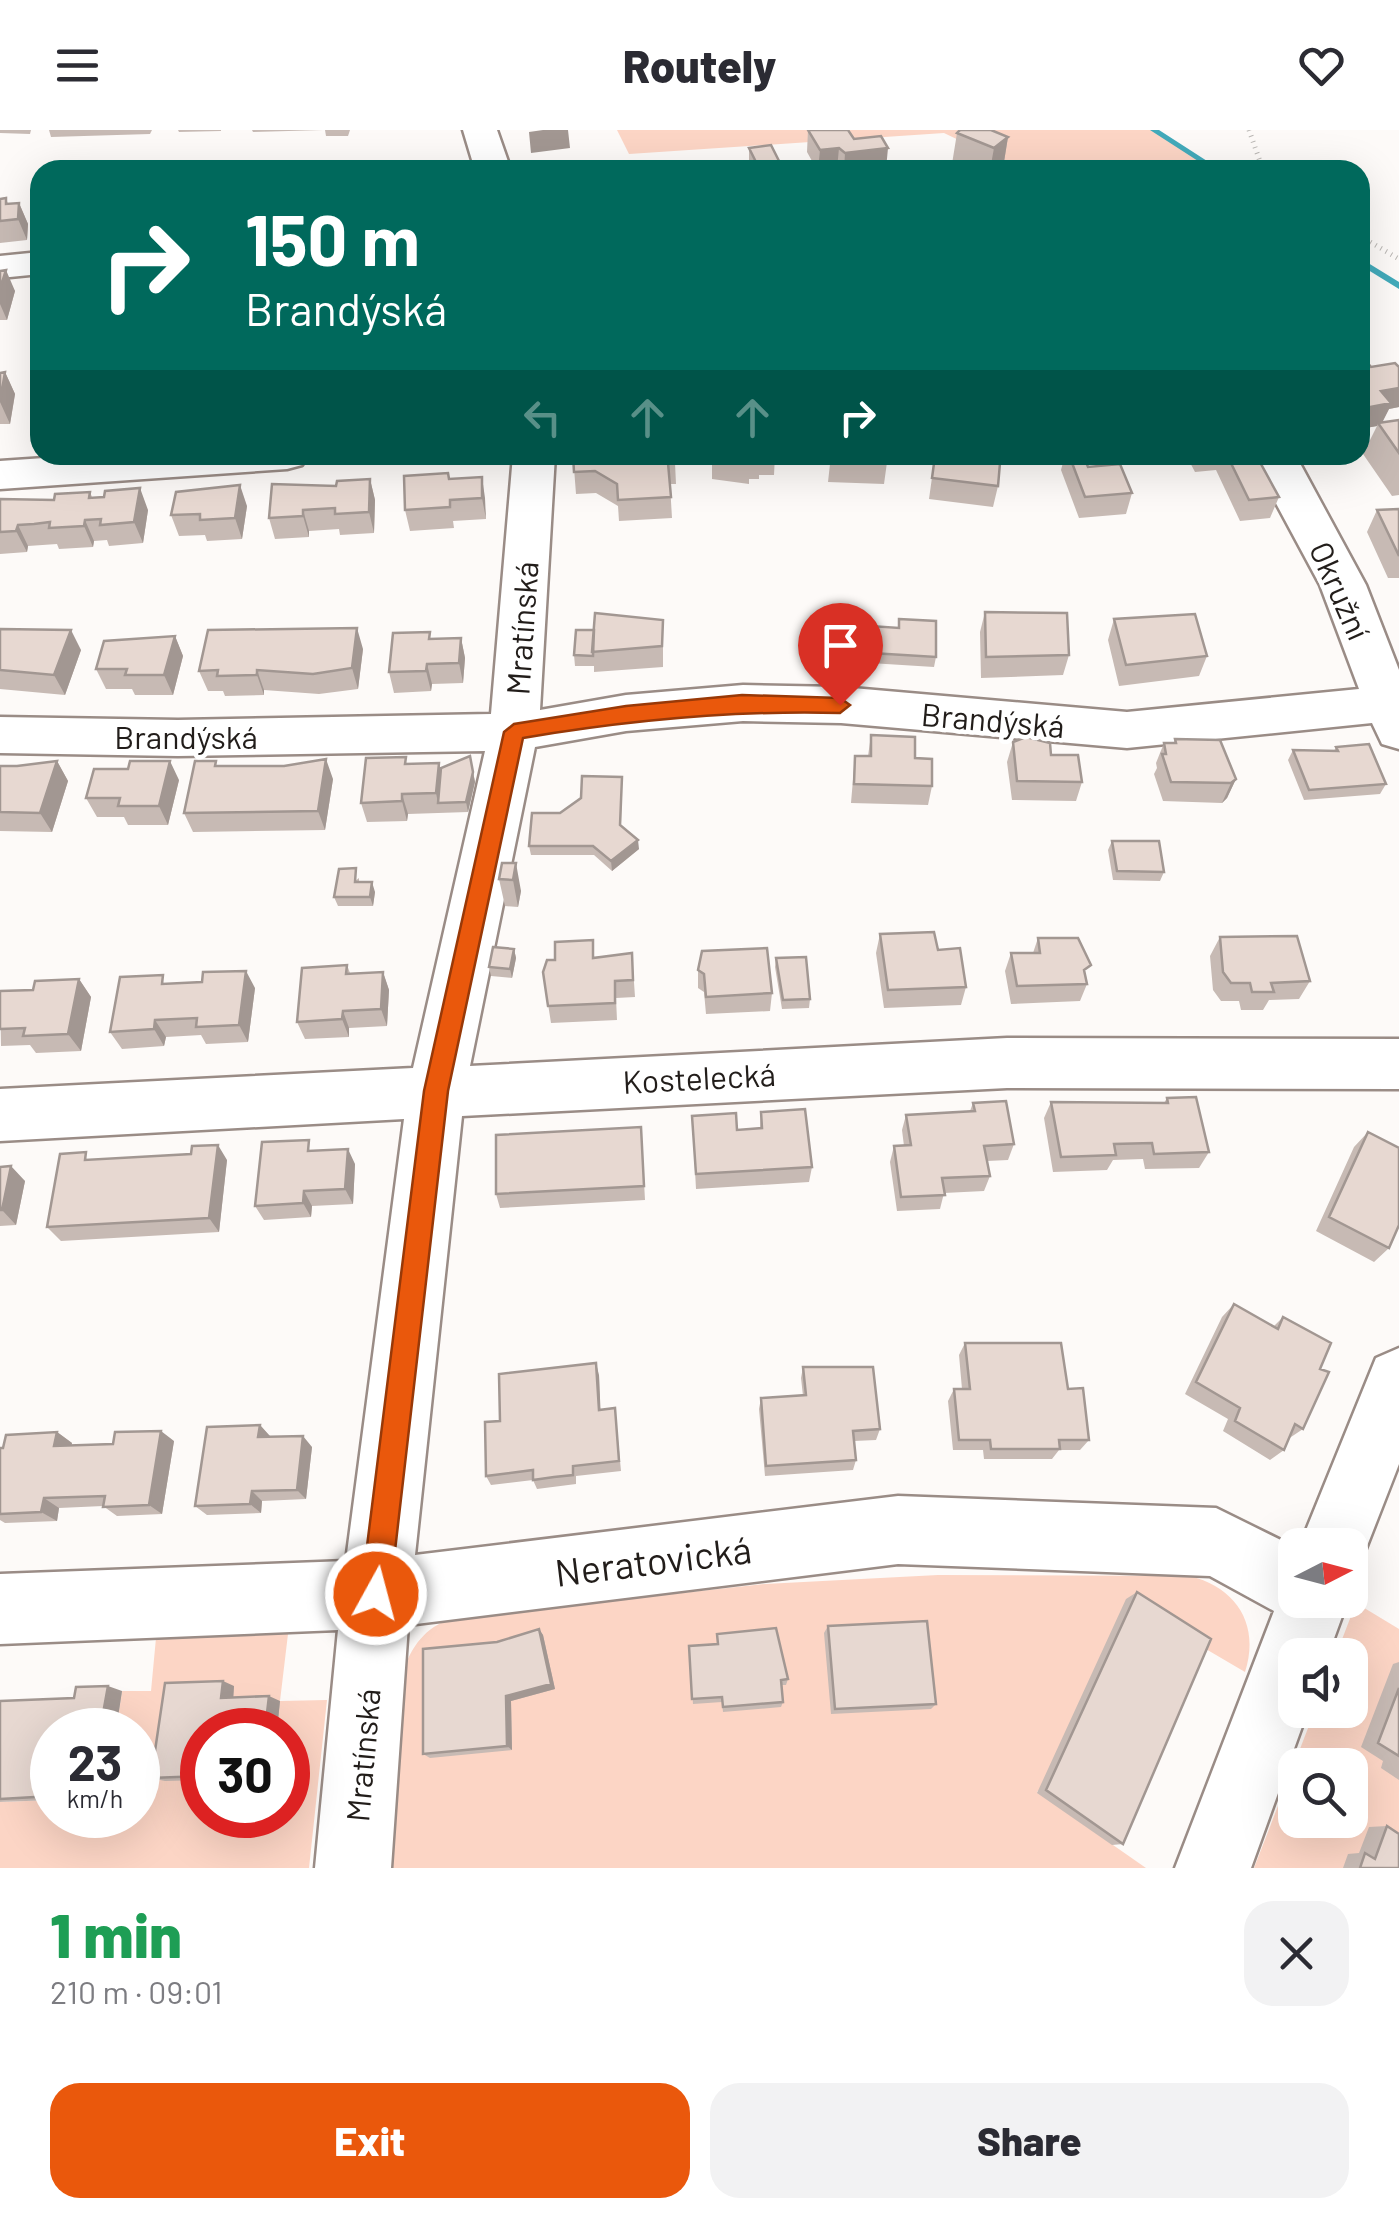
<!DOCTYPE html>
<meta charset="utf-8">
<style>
:root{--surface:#fff;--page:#f2f2f3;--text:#2b2b33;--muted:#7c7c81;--accent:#ea580c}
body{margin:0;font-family:Barlow,sans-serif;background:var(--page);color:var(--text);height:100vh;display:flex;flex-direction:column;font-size:38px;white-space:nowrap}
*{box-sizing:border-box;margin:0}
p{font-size:32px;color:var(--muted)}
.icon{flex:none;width:55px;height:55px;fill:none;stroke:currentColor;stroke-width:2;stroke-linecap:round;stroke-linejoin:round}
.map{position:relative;height:1738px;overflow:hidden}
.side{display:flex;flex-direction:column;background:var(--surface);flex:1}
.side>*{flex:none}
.hud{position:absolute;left:30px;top:30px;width:1340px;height:305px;border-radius:30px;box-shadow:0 10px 40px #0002;background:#00695c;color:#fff;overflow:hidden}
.needle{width:65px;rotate:84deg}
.controls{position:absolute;left:1278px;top:1398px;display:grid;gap:20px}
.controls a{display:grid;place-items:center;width:90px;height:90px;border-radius:20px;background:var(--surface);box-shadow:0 10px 40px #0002;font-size:50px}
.speed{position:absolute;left:30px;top:1578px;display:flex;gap:20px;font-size:50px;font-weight:700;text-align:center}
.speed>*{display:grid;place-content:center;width:130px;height:130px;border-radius:50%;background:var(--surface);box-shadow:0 10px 40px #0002;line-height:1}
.speed small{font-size:25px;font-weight:400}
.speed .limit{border:15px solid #d22;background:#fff;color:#111}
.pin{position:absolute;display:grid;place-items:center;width:85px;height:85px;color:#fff;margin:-102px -42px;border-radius:50% 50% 50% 0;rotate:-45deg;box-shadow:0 0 10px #0007}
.pin .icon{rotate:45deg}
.me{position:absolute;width:110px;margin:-55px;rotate:7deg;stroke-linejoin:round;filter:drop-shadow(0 0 8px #0008)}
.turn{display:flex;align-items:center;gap:35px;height:210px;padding:0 50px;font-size:45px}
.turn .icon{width:130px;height:130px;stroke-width:2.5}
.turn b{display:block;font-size:70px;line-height:85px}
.lanes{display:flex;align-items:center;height:95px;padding:0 50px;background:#0003;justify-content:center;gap:50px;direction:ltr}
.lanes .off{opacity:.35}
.round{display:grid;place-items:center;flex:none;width:105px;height:105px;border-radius:30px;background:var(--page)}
.summary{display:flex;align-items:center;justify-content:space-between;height:170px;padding:0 50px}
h1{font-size:60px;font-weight:800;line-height:75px;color:#1e9e55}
.button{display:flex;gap:20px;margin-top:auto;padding:20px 50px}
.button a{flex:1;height:115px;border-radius:30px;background:var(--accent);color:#fff;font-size:40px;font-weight:800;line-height:115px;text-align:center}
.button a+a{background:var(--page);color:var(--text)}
header{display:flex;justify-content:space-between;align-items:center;height:130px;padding:0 50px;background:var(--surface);font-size:45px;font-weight:800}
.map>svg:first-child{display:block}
.green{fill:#fcd5c5;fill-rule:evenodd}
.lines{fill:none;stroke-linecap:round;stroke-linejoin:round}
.stream{fill:#42aaba;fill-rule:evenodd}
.minor-casing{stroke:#9a8c86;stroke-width:5}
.path{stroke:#bab7b4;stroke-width:5;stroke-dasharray:1 5;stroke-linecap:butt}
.minor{fill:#fff;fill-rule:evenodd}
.wall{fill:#c7bab4}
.shaded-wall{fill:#a29792}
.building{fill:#e7d8d1;stroke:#a29792;stroke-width:2.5}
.route{fill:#ea580c;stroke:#983908;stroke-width:2.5}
.labels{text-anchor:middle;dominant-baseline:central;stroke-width:9;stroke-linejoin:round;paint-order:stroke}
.street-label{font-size:32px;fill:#221d1a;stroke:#fff}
.near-street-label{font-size:38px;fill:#221d1a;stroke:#fff}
</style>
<header><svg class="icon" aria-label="menu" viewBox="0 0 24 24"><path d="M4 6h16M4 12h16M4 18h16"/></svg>Routely<svg class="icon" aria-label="heart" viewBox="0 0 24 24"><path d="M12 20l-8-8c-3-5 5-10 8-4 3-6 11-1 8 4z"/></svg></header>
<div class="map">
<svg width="1399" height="1738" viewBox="0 0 1399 1738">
<rect width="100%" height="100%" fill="#fdfaf8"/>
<path class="green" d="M617,0H1152L1221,40H1021L944,3L629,24Z
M938,1445L1190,1446C1237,1458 1260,1495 1245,1542L1199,1515L1037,1662L1146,1738H389L403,1542C412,1515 425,1498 452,1488L765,1454Z
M1356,1473L1399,1499V1738H1254L1315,1580H1350V1525H1336ZM1295,1635H1350V1690H1295Z
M288,1504L280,1571L327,1570L309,1738H0V1672L52,1670V1685H138V1600H116L122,1561H151L156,1508ZM202,1600H288V1685H202Z"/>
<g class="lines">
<path class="stream" d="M1150,0H1159L1221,40H1212Z
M1360,128L1399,152V159L1360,135Z"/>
<defs>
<path id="minor" d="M463,0H497L511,40H475Z
M40,122V144L0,148V126Z
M89,325H308L302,335L287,339L0,359V331Z
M513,325H555L540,580L626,565L743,555L841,557L1127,582L1359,559L1320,455L1250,325L1296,326L1366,455L1399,540V619L1382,614L1372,593L1127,618L841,593L743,591L626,601L535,617L470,936L1007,908L1399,909V959L1007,958L462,986L415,1425L898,1366L1216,1378L1295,1417V1470H1348L1328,1525H1295V1580H1308L1251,1738H1175L1274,1481L1210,1446L898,1434L408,1495L391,1738H315L338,1500L0,1514V1444L346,1431L404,989L0,1011V959L413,938L485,621L178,626L0,623V587L178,590L491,584Z
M1399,1218V1334L1358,1439L1350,1442V1415H1300L1376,1228Z"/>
</defs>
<use href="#minor" class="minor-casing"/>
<path class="path" d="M1249,0L1263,40
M1360,106L1399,129"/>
<use href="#minor" class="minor"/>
</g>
<path class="wall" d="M0,0H31L30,4L0,3Z
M49,0H152L150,4L51,7Z
M178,0H221V1L179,2Z
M252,0H323L253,2Z
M325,0H350L348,6H326Z
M808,0L854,9L886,39L817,40L807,22Z
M957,3L1008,7L1003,38L1000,40H967L952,34Z
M749,18L780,33V40H749Z
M6,68L8,74L19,73L28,94L27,110L0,113V69Z
M0,141L15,161L7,190H0Z
M1360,227L1371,237H1399V277L1389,279L1382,292L1399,290V365L1392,366L1363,324L1377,296L1360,299Z
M40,240V284L34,269Z
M5,242L15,264L10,294H0V243Z
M573,325L675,333L676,354H670L672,388L619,391L618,376L596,363L576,364Z
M712,325H775L774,345H759V349H749V354L712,349Z
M831,325H888L884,354L828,352Z
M1065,325H1069L1132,363L1126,384L1079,388L1061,340Z
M1186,325H1256L1279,367L1270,388L1240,391L1216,340L1195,342Z
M935,326L998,356L993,377L929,369Z
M448,343L450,349L482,347L486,389L453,391L454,398L410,401L405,380Z
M370,349L375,370L374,403L340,405L339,399L309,401V407L275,409L269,388L336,356Z
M90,362L92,367L148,380L143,413L109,416L107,410L94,411L93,417L59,419L57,414L28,416L27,422L0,424V369L54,370Z
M247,376L242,409L207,411L205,405L179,406L171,385Z
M1399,379V448H1388L1367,402L1377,380Z
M985,482L1069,525L1063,545L981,548L980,502Z
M899,489L936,527L934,537L854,532L856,495L898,498Z
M1114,489L1207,526L1199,546L1119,556L1108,510Z
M663,490V537L594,542V536H575L574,525L594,500Z
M0,499L81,520L65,565L0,559Z
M175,506L183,526L173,565H135L132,559H106L96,539Z
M461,508L465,528L463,553L432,554L431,561L394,563L389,542L431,509Z
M363,519L358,559L319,564L264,560V565L225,566L223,561H208L199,541Z
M871,605L915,628L932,656L928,675L851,673L855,626H868Z
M1175,609L1236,649L1227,668L1222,673L1163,671L1154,644L1157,638L1156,633L1164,613H1174Z
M1013,612L1051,625L1082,652L1076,671L1012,670L1007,632Z
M1336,617L1386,654L1380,664L1304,670L1288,630L1293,620L1334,621Z
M470,626L475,652L468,682L408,684L407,691L367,692L361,673L407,634L441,641Z
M57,631L68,651L52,702L0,701V636H17Z
M219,636L333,649L325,700L193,702L184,683Z
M622,647L621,696L639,719L612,741L594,725H531L529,716L560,683Z
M179,650L168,695H128L124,687H97L86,668Z
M1112,711L1164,742L1160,751L1113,750L1108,720Z
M502,733L521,761L518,777L505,776L499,749Z
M359,748V752L375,762L373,776H338L334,767Z
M880,804L938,820L966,857L961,875L884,878L876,823Z
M1220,807L1310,851L1299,869L1269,870L1263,880H1241L1239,871H1221L1213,860L1210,826Z
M1038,808L1086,846L1087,854L1080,871L1011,874L1005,841L1011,823H1033Z
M514,819L516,828L512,848L491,846L489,837Z
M632,823L635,867L616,868L617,890L551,893L543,842L595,827Z
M776,828L810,869L809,878L782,879L775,837Z
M347,835L350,843L383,842L389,860L387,896L349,898V907L305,909L297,892Z
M698,840L772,863L770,881L706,884L704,862L698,858Z
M79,849L91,867L81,921L36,923L30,915L1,916L0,861L33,860Z
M168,853L255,858L248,912L206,914L201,905L166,907L164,916L122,919L110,902Z
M1167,968L1209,1022L1199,1038L1145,1039L1143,1029L1113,1030L1107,1040L1053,1042L1044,988L1051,972L1164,973Z
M973,973L1014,1014L1008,1030L987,1031L990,1046L984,1061L944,1063L940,1079L897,1081L890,1032L894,1016H904L902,1000L906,985L970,981Z
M761,982L812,1037L809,1052L696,1059L692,986L737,1000L760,998Z
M641,997L645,1070L500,1078L496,1064Z
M1368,1002L1389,1118L1374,1132L1316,1101L1354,1017Z
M314,1021L355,1034L353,1074L312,1076L311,1087L264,1090L255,1076Z
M92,1030H227L219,1102L61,1111L47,1097Z
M0,1037L25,1051L16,1095L0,1096Z
M1234,1174L1273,1197L1283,1187L1320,1239L1303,1299L1288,1309L1284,1320L1270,1330L1223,1301L1228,1289L1185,1264L1222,1187Z
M965,1213L1068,1259L1089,1310L1080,1320H1059L1052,1329H984L983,1320H953L948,1271L954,1259H962L959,1225Z
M803,1237L880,1299L876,1310L854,1311L856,1330L853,1340L765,1346L759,1279L761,1268L803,1266L801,1248Z
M599,1245L600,1280L615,1278L621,1341L576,1346V1354L537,1359L533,1350L491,1355L486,1346L500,1291Z
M260,1295L270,1307L312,1317L306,1369L262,1371L261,1383L207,1385L195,1376Z
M57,1302L72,1313L71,1315L174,1311L162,1384L117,1386L103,1376L59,1378L57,1391L5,1393L0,1390V1384Z
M1137,1462L1123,1714L1112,1715L1037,1663L1126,1469Z
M828,1496L936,1574L931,1579L831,1584L824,1503Z
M539,1499L543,1505L555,1559L511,1571L512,1620L430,1628L423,1624L497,1512Z
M717,1504L788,1549L786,1555H782L783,1572L781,1577L723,1582L722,1572L693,1574L689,1516L717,1514Z
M1399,1532V1650L1381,1638L1383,1631L1361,1617L1393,1534Z
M234,1556L233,1567L280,1571L277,1600H202V1650L165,1651L151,1648Z
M122,1561L116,1600H52V1670L0,1672V1571L74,1568Z
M1387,1696L1399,1738H1343L1348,1724L1359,1723L1369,1697Z"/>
<path class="shaded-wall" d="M543,0H568L570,18L531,23L529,2Z
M1008,7L1003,38L1000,40H990L994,18Z
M839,18L837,39L818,40L820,20Z
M888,18L886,39L844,40L845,23Z
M780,33V40H758V36Z
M19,73L28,94L27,110L18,89Z
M6,140L15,161L7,190L0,174V159Z
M5,242L15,264L10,294L0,272Z
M1399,258V277L1389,279L1381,295L1378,293L1377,296L1360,299V279L1381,261Z
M482,347L485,368L486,389L482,368Z
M370,349L375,370L374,403L369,382Z
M240,355L247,376L242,409L235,388Z
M140,358L148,380L143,413L134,392Z
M303,380L309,401V407L303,386Z
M85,390L94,411L93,417L84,396Z
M18,395L28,416L27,422L16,401Z
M357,498L363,519L358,559L352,538Z
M71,500L81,520L65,565L54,545Z
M175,506L183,526L173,565L164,545Z
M461,508L465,528L463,553L459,533Z
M427,534L432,554L431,561L426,541Z
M257,540L264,560V565L257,545Z
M326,629L333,649L325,700L318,681Z
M57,631L68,651L52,702L40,683Z
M170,631L179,650L168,695L159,676Z
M439,633L443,652L438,673L436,663Z
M473,642L475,652L468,682L466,672Z
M1236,649L1227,668L1222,673L1231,653Z
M402,664L408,684L407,691L402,671Z
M638,710L639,719L612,741L611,731Z
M516,733L521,761L518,777L513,750Z
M372,752L375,762L373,776L370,767Z
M514,819L516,828L512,848L510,839Z
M246,841L255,858L248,912L239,895Z
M383,842L389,860L387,896L381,879Z
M79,849L91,867L81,921L68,904Z
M343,881L349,898V907L342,889Z
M155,890L166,907L164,916L154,899Z
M218,1015L227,1030L219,1102L209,1088Z
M348,1019L355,1034L353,1074L345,1059Z
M11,1036L25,1051L16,1095L2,1080Z
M304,1061L312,1076L311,1087L303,1073Z
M596,1233L599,1245L601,1291L599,1280Z
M260,1295L270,1306L268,1318L258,1307Z
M161,1301L174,1311L162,1384L149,1375Z
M57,1302L72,1313L69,1326L54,1316Z
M303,1306L312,1317L306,1369L297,1360Z
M252,1361L262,1371L261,1383L250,1374Z
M44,1368L59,1378L57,1391L41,1382Z
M539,1499L543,1505L555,1559L511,1571L512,1620L507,1616L506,1566Z
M223,1551L234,1556L233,1573L221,1568Z
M108,1556L122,1561L116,1600H100Z
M269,1566L280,1571L277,1600H265Z"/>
<path class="building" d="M808,0H848L854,9L881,6L888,18L845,23L839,18L820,20Z
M960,0H991L1008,7L994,18L957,3Z
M771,15L780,33L758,36L749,18Z
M6,68V74L19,73L18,89L0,91V69Z
M6,140L0,159V141Z
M1362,226L1371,237L1395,233L1399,237V258L1381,261L1391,273L1360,279V227Z
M40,240V269H34Z
M5,242L0,272V243Z
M1399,290V323L1378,293Z
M573,325H674L675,333H668L671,367L618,370L617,354L595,341L574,342Z
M712,325H760V328H749V332L712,328Z
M831,325H888L887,332L830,331Z
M1069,325H1083L1088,337L1120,334L1132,363L1085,367Z
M1227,325H1256L1279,367L1249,370Z
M935,326L1000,333L998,356L932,348Z
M448,343L449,349L482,347V368L450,370V377L405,380L404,346Z
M370,349L369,382L335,384V378L303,380V386L269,388L272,354L336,356L337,351Z
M240,355L235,388L200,390V384L171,385L176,362Z
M140,358L134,392L100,395L101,389L85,390L84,396L49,398L50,392L34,394L18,395L16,401L0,402V369L54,370L55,364L90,362L89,368L104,367L105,361Z
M1399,379V426L1377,380Z
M985,482L1067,483L1069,525L986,527Z
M595,483L663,490L662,516L592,522Z
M1195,484L1207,526L1126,535L1114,489Z
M899,489L936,491V527L855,522L856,495L899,498Z
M357,498L352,538L313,544L257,540V545L217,546L218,540L199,541L208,500Z
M0,499L71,500L54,545L0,540Z
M576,500H594L593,526L574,525Z
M430,502L429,509L461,508L459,533L427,534L426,541L389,542L393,503Z
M175,506L164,545H125L127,539H96L104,511Z
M871,605L915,607V628L932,629V656L854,654L855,626H871Z
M1026,607L1050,613L1051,625H1078L1082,652L1017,651L1013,612Z
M1175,609L1220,610L1236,649L1231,653L1171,652L1162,624H1166L1164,613H1176Z
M1369,614L1386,654L1309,660L1293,620L1338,621L1336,617Z
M470,626L473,642L466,672L438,673L441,638Z
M406,627L405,634L439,633L436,663L402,664V671L361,673L366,628Z
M326,629L318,681L184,683L195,631H216L215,636H284Z
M57,631L40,683L0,682V636H17Z
M130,631H170L159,676H118L120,668H86L94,639H128Z
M582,646L622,647L620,695L638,710L611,731L593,716H529L532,683H560L581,668Z
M1112,711H1159L1164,742L1117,741Z
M502,733H516L513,750L499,749Z
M356,738L355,752H372L370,767H334L339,739Z
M934,802L938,820L960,818L966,857L888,860L880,804Z
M1297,806L1310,851L1271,853L1274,862H1252L1250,853H1231L1223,842L1220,807Z
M1038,808H1078L1091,835L1084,840L1087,854L1017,856L1011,823H1040Z
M593,810V828L632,823L633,850L615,851V873L548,876L543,842L547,830H555V812Z
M493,817L514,819L510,839L489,837Z
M767,818L772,863L706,867L704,844L698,840L702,821Z
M806,827L810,869L783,870L776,828Z
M347,835L346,844L383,842L381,879L343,881L342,889L297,892L302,838Z
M246,841L239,895L196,897L197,888L155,890L154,899L110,902L120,847L163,845L162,854L202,852L203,842Z
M79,849L68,904L23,906L25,898L0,899V861L33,860L35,851Z
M1196,967L1209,1022L1154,1024L1152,1013L1114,1014L1116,1025L1061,1027L1051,972L1168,973L1167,968Z
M1006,971L1014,1014L984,1016L990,1046L942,1048L945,1065L901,1067L894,1016L911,1015L906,985L975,981L973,973Z
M805,979L812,1037L696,1044L692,986L736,983L737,1000L762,998L761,982Z
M641,997L644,1056L496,1064V1005Z
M1368,1002L1399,1018V1095L1389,1118L1329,1087Z
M309,1010L308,1021L348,1019L345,1059L304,1061L303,1073L255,1076L262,1012Z
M218,1015L209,1088L47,1097L60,1024L86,1022L85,1030L191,1024L192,1016Z
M11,1036L2,1080H0V1037Z
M1234,1174L1278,1199L1283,1187L1331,1213L1320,1239L1329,1242L1303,1299L1295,1294L1284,1320L1235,1291L1240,1278L1196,1252Z
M965,1213H1061L1068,1259L1083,1258L1089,1310H1059L1060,1319H991L990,1310H959L954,1259H970Z
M596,1233L599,1280L615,1278L619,1331L573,1336V1345L554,1347L533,1350V1340L486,1346L485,1292L500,1291L499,1244Z
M803,1237H873L880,1299L853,1301L856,1330L766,1336L761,1268L806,1265Z
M260,1295L258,1307L303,1306L297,1360L252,1361L250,1374L195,1376L207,1297Z
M161,1301L149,1375L103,1377L105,1366L44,1368L41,1382L0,1384V1318H3L6,1305L57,1302L54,1316L113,1314L115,1302Z
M1137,1462L1211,1509L1123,1714L1046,1660Z
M927,1491L936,1574L835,1579L828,1496Z
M776,1498L788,1549L781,1550L783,1572L723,1577L722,1567L692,1569L689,1516L718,1514L717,1504Z
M539,1499L551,1554L506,1566L507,1616L423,1624V1519L497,1512Z
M223,1551L221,1568L269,1566L265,1600H202V1646L151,1648L165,1553Z
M108,1556L100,1600H52V1666L0,1669V1571L74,1568L76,1557Z
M1399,1558V1626L1378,1613Z
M1387,1696L1399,1704V1738H1360L1365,1723L1375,1729Z"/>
<path class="route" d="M742,565L840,568L850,575L840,583C732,580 630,590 523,608L448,961L390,1464L386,1474L376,1478L366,1474L361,1464L424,961L504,602L514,594L626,576Z"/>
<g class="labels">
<g class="street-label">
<text transform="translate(1341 460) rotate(66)">Okružní</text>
<text transform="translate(521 498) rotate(-86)">Mratínská</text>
<text transform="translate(993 589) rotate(5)">Brandýská</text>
<text x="186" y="606">Brandýská</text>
<text transform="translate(699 947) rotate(-3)">Kostelecká</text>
<text transform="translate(362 1625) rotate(-85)">Mratínská</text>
</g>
<g class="near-street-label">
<text transform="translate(653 1430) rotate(-7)">Neratovická</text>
</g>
</g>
</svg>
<div class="controls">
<a><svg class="needle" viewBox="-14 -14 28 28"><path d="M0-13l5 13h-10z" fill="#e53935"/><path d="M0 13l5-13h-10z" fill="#7c7c81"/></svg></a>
<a><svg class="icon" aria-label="sound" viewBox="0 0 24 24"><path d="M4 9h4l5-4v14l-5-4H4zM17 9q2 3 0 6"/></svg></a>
<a><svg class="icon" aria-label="search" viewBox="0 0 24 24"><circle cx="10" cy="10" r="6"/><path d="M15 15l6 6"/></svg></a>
</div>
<div class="speed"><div>23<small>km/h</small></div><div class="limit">30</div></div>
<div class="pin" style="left:840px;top:575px;background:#d93025"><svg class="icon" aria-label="arrive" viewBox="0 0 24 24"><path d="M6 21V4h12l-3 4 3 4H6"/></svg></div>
<svg class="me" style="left:376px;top:1464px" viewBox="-20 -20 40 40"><circle r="17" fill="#ea580c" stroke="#fff" stroke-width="3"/><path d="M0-11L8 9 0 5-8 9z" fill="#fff"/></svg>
<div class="hud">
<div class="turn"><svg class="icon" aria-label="right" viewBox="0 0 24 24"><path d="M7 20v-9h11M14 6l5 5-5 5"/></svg><div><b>150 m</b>Brandýská</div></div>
<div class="lanes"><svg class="icon off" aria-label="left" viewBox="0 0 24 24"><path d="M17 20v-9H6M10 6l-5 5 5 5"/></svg><svg class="icon off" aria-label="ahead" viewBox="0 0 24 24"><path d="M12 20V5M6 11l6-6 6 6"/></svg><svg class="icon off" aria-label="ahead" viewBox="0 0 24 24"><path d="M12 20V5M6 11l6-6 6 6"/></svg><svg class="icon" aria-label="right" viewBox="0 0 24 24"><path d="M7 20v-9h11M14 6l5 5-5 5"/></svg></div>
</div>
</div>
<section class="side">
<div class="summary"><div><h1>1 min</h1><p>210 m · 09:01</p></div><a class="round"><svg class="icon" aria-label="close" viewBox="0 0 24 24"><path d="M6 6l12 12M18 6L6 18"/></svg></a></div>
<div class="button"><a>Exit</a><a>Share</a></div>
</section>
